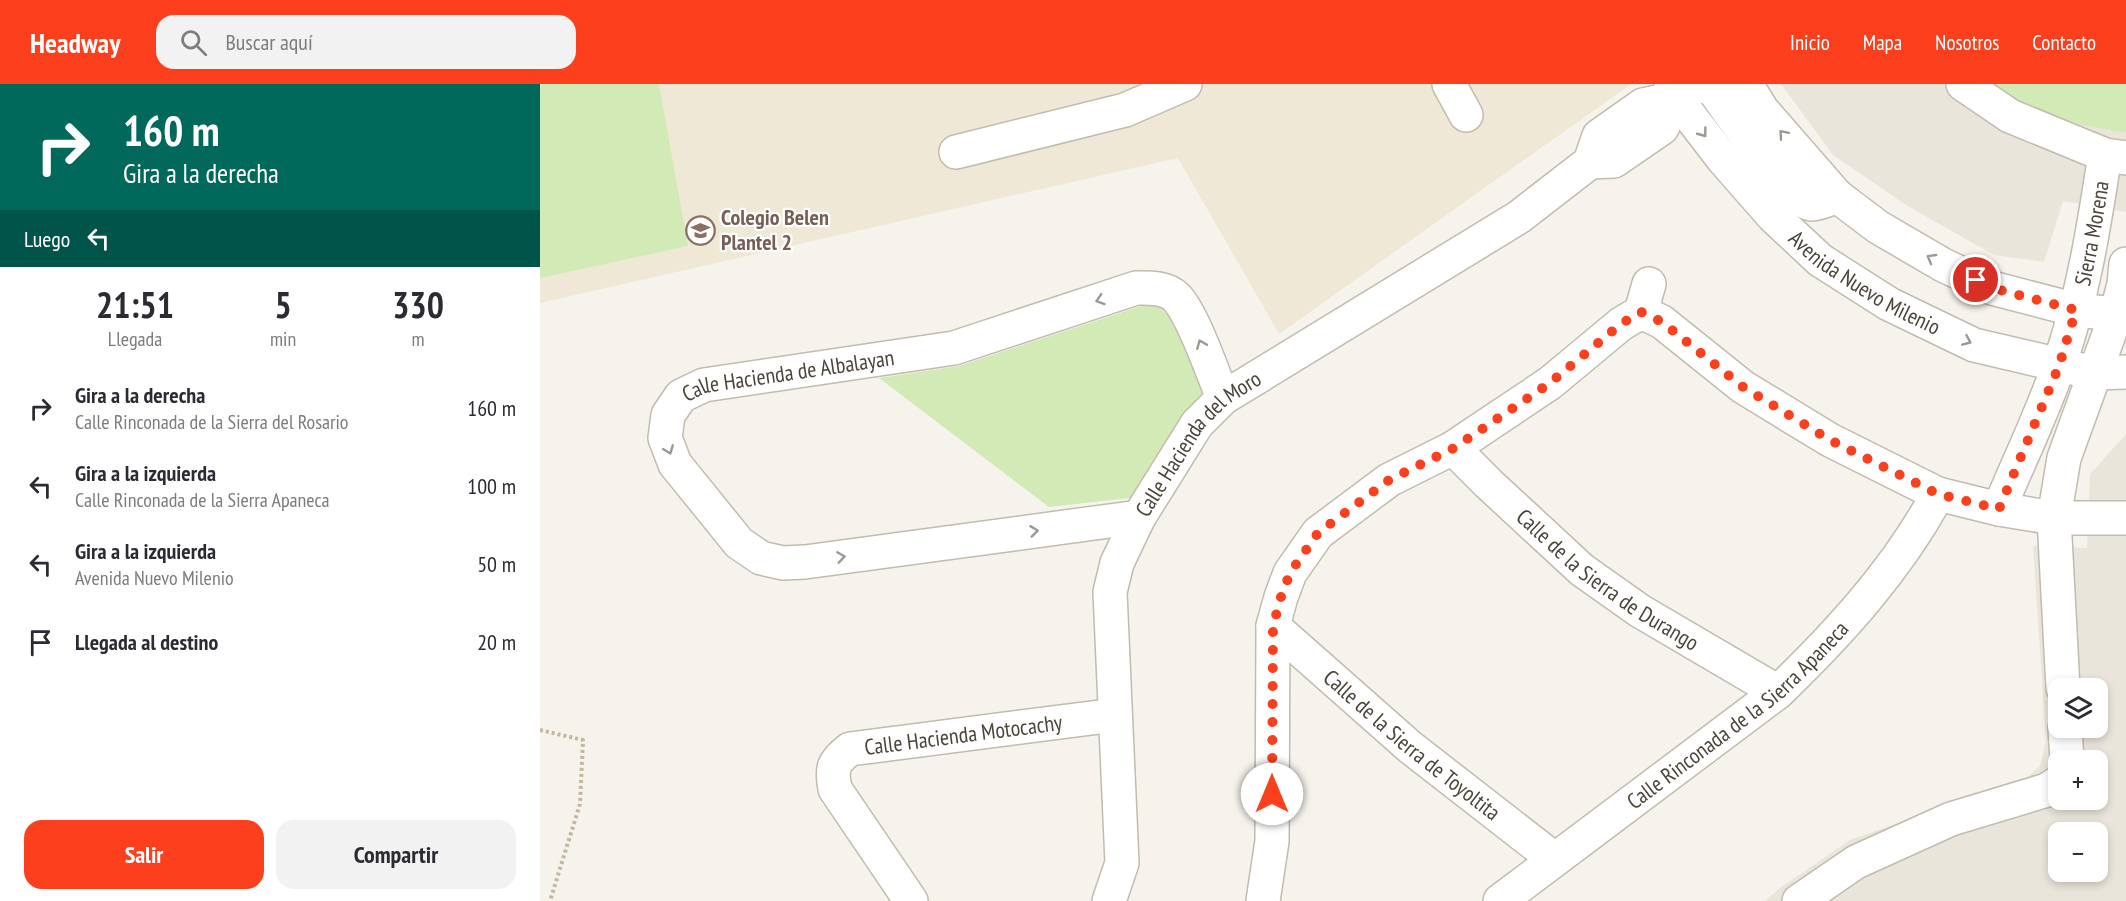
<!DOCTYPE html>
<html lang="es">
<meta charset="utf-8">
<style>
:root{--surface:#fff;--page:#f2f2f3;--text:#2b2b33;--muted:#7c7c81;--accent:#fc3f1d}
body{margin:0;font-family:"PT Sans Narrow",sans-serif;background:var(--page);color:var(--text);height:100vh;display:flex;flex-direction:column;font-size:22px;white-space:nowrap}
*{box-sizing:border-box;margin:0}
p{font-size:20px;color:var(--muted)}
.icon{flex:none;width:33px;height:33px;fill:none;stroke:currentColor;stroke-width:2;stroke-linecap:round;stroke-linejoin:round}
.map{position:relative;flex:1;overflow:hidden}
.side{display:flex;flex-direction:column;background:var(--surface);width:540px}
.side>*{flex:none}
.hud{background:#00695c;color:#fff;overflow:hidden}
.buttons{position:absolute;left:1508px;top:594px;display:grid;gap:12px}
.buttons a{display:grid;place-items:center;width:60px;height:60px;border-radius:12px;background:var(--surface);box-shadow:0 3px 9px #0003;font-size:30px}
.pin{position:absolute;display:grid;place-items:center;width:51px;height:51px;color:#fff;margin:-26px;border:3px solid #fff;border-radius:50%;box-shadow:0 2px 6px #0007}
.me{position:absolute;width:66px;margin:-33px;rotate:0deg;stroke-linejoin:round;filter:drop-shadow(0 0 4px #0008)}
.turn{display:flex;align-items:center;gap:21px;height:126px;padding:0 24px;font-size:27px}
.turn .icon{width:78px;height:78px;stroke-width:2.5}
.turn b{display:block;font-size:42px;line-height:51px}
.then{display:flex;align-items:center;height:57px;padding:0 24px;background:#0003;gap:12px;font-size:22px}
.eta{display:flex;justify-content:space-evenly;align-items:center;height:102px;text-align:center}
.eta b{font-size:36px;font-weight:800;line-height:42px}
.action{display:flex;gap:12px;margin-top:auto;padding:12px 24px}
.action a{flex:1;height:69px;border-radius:18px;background:var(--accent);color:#fff;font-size:24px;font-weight:800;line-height:69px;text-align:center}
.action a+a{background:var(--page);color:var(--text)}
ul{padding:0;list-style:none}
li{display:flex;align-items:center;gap:18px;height:78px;padding:0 24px}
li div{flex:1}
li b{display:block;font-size:22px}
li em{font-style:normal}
header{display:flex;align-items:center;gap:36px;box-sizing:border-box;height:84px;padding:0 30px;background:var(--accent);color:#fff}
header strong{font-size:28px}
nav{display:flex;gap:33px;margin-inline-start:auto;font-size:21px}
.search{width:420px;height:54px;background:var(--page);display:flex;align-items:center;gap:15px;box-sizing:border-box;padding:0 21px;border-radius:18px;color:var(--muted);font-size:22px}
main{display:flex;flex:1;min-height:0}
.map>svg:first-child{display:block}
.residential{fill:#eae5da;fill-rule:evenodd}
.education{fill:#efe8d6}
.green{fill:#d2eab5}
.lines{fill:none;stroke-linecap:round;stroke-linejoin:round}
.minor-casing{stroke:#c2bbae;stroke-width:36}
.path{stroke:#c4b79f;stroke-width:4;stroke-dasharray:3 3;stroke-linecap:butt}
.minor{stroke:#fff;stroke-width:33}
.oneway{stroke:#9c9892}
.route{stroke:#fc3f1d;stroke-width:10;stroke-dasharray:0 18}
.labels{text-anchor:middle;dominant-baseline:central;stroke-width:4.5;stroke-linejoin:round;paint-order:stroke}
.education-label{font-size:22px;font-weight:bold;fill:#785e54;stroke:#fff;text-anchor:start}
.street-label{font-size:22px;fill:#4b4439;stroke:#fff}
</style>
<header>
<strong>Headway</strong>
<div class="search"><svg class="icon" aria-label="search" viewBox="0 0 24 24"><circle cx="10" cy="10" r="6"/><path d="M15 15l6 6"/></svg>Buscar aquí</div>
<nav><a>Inicio</a><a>Mapa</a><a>Nosotros</a><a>Contacto</a></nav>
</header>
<main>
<section class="side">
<div class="hud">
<div class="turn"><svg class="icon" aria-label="right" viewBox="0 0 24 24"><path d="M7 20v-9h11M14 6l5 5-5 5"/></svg><div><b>160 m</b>Gira a la derecha</div></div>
<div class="then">Luego<svg class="icon" aria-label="left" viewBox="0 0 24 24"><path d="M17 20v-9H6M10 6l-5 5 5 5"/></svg></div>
</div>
<div class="eta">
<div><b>21:51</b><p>Llegada</p></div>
<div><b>5</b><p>min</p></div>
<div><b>330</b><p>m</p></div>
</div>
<ul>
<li><svg class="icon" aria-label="right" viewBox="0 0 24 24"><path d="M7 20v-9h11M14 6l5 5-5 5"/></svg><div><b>Gira a la derecha</b><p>Calle Rinconada de la Sierra del Rosario</p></div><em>160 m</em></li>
<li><svg class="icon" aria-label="left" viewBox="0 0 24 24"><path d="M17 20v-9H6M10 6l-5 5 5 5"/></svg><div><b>Gira a la izquierda</b><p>Calle Rinconada de la Sierra Apaneca</p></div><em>100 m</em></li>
<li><svg class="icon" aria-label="left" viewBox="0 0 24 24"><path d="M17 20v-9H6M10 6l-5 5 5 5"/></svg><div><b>Gira a la izquierda</b><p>Avenida Nuevo Milenio</p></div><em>50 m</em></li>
<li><svg class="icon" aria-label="arrive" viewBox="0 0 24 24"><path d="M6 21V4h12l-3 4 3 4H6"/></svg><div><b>Llegada al destino</b></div><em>20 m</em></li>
</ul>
<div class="action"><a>Salir</a><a>Compartir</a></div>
</section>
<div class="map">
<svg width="1586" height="817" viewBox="0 0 1586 817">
<rect width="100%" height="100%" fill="#f6f3ec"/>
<path class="residential" d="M1241,0H1586V128L1523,117L1504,178L1454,171L1366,121L1293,71Z
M1586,350V817H1225L1240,804L1310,756L1488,693L1500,682L1506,656L1493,462L1547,464L1550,390ZM1518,604H1557V644H1518ZM1518,676H1557V716H1518ZM1518,748H1557V788H1518Z"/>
<path class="education" d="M0,0H1091L739,250L638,74L0,219Z"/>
<path class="green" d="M0,0H119L148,162L0,194Z
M1454,0H1586V48C1534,42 1497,30 1454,0Z
M613,218L627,230L666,301L659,317L608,412L509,423L339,294L419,282Z"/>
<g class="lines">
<defs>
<g id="minor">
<path d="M909,0L926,31"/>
<path id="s1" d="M1131,0L1136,14L1183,75L1233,132L1280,176L1349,220L1434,261L1554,289L1586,288"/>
<path d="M1206,0L1222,26L1297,112L1338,143L1403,181L1452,204L1536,226L1586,231"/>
<path d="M1423,0L1470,32L1565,71L1586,74"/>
<path d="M416,68L585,26L645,0"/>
<path d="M1050,78L1074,77L1122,44L1136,14"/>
<path d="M1101,228L1122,238L1203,303L1290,356L1398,410L1459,425L1514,434H1586"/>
<path d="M1101,228L1109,200"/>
<path id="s2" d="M913,364L949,400L1042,486L1100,527L1238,608"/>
<path id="s3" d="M1459,425C1479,377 1502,330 1519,281C1543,213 1554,142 1565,71"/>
<path id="s4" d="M599,433L265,478L243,479L221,474L199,459L135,380L125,354L128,331L141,312L164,301L414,264L596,204C609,204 625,203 636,213C653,230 673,290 683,314"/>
<path id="s5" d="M733,542L870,663L1014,775"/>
<path d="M1523,604L1514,434L1524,374L1576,231L1584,200L1586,180"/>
<path d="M1525,644L1527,676"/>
<path id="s6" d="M371,817L295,705C291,684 293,678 310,665L575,631"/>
<path id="s7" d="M569,817L582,779L570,508L577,479L599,433L657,340L683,314L979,133L1050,78L1059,52L1103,21L1136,14L1157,3L1165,1L1172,4C1188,25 1249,118 1271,120C1279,120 1290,115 1297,112"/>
<path d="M723,817L732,757L733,542L741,513L750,489L778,449L849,396L913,364L1010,299L1081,240L1101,228"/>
<path id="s8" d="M960,817L1238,608C1299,549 1357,486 1398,410"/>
<path d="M1259,817L1316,778L1411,735L1507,706L1518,699"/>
</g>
</defs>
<use href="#minor" class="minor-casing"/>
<path class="path" d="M0,646L43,656L40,720L10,817"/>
<use href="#minor" class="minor"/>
</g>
<defs><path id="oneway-chevron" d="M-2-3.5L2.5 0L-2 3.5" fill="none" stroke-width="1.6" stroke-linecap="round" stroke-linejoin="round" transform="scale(1.5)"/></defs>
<g class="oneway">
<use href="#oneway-chevron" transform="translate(1163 49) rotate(53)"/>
<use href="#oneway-chevron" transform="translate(1243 50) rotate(-131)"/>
<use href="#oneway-chevron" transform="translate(1391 174) rotate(-150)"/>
<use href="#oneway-chevron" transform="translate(560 216) rotate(162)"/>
<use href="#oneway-chevron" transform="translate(1427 257) rotate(24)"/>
<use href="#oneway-chevron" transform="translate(661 260) rotate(-112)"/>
<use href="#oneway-chevron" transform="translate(129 366) rotate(69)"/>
<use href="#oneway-chevron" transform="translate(494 447) rotate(-7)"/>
<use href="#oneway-chevron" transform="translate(301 473) rotate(-8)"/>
</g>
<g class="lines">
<path class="route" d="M732,710L733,542L741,513L750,489L778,449L849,396L914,364L1010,299L1081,240L1101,228L1122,238L1203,303L1290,356L1398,410L1459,425L1519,282L1536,226L1452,204L1436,196"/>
</g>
<defs>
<symbol id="school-ring" viewBox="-11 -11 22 22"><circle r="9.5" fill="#fff" stroke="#8d6e63" stroke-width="1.5"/><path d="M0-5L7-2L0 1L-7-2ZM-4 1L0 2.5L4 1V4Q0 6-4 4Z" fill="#8d6e63"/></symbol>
</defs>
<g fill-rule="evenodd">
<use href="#school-ring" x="144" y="130" width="33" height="33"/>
</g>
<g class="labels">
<g class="education-label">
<text x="181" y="133">Colegio Belen<tspan x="181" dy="25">Plantel 2</tspan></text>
</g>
<g class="street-label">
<text stroke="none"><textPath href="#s3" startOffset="292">Sierra Morena</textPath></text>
<text stroke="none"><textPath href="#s1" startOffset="282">Avenida Nuevo Milenio</textPath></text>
<text stroke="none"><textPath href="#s4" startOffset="694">Calle Hacienda de Albalayan</textPath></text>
<text stroke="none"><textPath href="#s7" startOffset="488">Calle Hacienda del Moro</textPath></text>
<text stroke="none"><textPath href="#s2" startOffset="204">Calle de la Sierra de Durango</textPath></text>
<text stroke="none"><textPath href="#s8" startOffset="302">Calle Rinconada de la Sierra Apaneca</textPath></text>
<text stroke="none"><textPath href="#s6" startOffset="296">Calle Hacienda Motocachy</textPath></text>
<text stroke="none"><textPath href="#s5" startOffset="183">Calle de la Sierra de Toyoltita</textPath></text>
</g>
</g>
</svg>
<div class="buttons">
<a><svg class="icon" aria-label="layers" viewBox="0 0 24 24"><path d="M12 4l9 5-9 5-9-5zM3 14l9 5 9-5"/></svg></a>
<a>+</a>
<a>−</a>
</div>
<div class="pin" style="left:1436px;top:196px;background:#d93025"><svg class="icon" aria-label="arrive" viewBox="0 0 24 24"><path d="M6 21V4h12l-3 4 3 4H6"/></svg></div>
<svg class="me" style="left:732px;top:710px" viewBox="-20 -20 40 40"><circle r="19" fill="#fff"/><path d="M0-13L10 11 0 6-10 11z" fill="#fc3f1d"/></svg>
</div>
</main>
